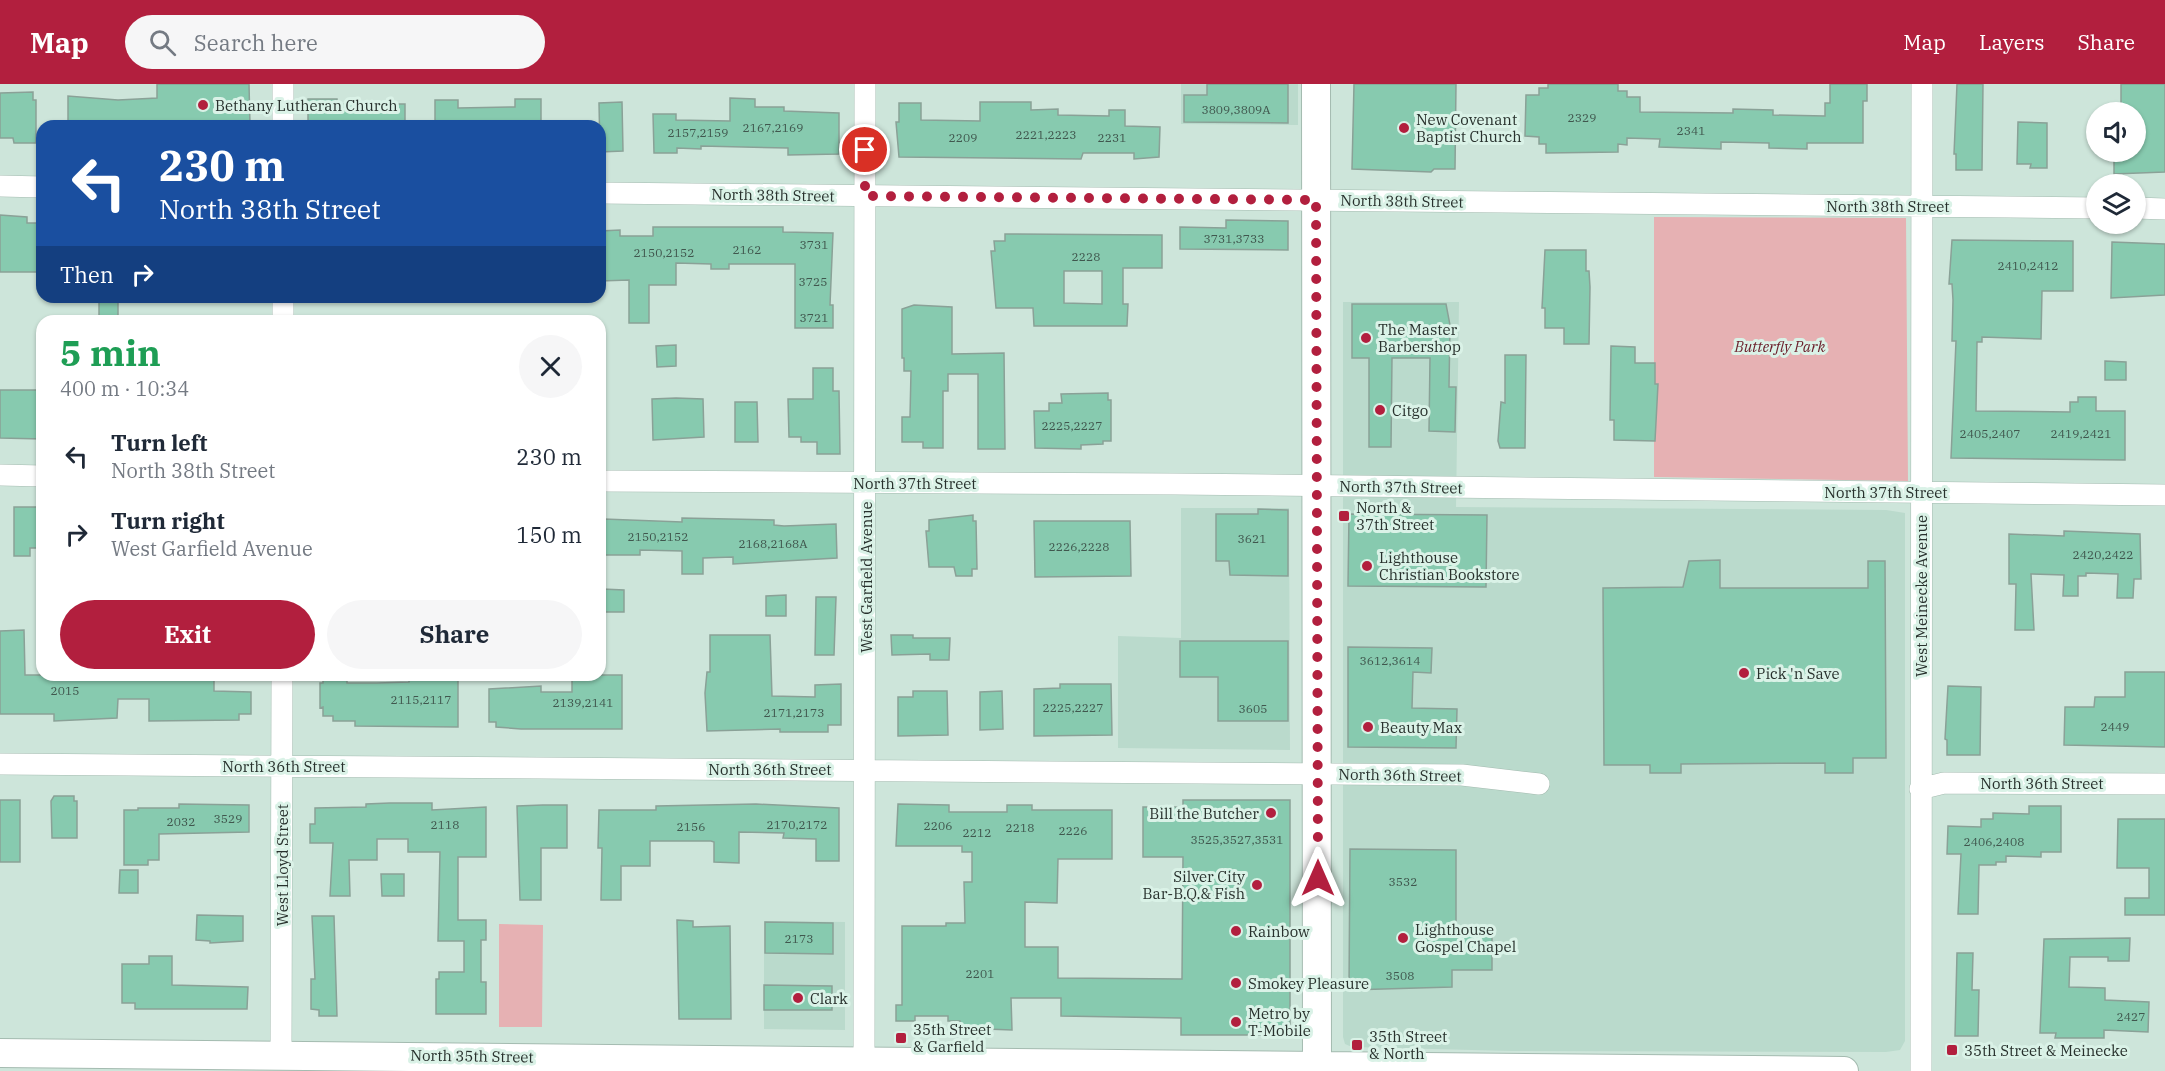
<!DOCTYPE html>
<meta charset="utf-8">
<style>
:root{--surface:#fff;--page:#f6f6f7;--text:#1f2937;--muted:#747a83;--accent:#b21f3e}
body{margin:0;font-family:"IBM Plex Serif",serif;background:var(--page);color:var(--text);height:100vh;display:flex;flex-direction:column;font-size:22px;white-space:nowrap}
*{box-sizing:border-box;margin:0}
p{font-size:20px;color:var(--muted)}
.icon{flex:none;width:33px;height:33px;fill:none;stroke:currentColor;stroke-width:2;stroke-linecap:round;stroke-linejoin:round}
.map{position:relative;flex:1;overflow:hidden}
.side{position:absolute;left:36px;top:231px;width:570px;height:366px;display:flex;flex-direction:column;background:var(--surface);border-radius:18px;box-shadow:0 2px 4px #0004}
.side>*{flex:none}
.guide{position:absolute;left:36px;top:36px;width:570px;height:183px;border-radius:18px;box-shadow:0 2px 4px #0004;background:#1a4fa0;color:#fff;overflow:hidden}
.tools{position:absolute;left:2086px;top:18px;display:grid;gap:12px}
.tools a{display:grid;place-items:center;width:60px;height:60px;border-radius:50%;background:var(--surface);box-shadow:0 2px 4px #0004;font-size:30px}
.pin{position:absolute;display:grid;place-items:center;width:51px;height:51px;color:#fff;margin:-26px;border:3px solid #fff;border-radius:50%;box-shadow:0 2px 6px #0007}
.me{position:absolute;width:66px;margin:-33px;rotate:0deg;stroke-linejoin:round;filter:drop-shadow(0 0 4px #0008)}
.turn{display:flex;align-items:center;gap:21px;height:126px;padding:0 24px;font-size:27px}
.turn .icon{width:78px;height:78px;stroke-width:2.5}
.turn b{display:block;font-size:42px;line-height:51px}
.then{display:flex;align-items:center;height:57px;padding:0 24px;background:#0003;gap:12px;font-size:22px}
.round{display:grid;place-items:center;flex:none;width:63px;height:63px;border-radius:32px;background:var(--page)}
.head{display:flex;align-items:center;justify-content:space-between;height:102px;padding:0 24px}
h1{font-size:36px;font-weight:700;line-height:45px;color:#1e9e55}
.cta{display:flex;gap:12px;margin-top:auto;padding:12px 24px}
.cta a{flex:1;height:69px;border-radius:36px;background:var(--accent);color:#fff;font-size:24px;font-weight:700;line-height:69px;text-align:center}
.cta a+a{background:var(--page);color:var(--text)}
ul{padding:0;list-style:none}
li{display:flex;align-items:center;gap:18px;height:78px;padding:0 24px}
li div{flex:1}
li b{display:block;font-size:22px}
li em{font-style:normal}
header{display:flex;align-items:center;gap:36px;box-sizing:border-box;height:84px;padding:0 30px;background:var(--accent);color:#fff}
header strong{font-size:28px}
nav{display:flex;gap:33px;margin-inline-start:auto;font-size:21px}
.search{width:420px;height:54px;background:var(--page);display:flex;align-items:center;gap:15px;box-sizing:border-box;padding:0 21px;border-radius:33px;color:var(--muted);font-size:22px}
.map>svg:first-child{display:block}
.built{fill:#badacc}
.green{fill:#e6b1b3}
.building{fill:#87caaf;stroke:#8aa197;stroke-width:1.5;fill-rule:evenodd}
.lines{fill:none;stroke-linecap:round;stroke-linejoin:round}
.street-casing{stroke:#a4bbb0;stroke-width:22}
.secondary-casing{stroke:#a4bbb0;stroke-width:30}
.street{stroke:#fff;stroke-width:21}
.secondary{stroke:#fff;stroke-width:28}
.route{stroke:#b21f3e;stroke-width:10;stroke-dasharray:0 18}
.poi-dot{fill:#b21f3e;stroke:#daf2e7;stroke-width:2}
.labels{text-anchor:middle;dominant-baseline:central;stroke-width:6;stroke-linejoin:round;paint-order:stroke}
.number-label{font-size:12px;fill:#40574e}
.poi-label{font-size:15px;fill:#28312d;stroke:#daf2e7;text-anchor:start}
.street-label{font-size:15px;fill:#28312d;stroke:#daf2e7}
.park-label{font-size:15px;font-style:italic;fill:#6b1e2a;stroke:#daf2e7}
</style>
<header>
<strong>Map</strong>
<div class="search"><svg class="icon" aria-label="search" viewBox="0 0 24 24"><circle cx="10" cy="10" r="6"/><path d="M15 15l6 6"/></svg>Search here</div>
<nav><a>Map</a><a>Layers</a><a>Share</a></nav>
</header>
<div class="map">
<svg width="2165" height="987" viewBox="0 0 2165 987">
<rect width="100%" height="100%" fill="#cde5da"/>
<path class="built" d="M1181,0H1298V41L1181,40Z
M1343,218H1459L1456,423L1886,426L1905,429V957L1900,966L1886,968L1512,967L1352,963L1345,960L1343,953Z
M1181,424H1289L1290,666L1118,664V552L1181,554Z
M764,837L845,838V946L764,945Z"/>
<path class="green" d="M1654,133L1906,134L1908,397L1654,393Z
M499,840L543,841L542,943H499Z"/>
<path class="building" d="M157,0H249L250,42H68V12L118,16L157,14Z
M1207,0H1288V39L1184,38V11H1207Z
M1354,0H1456L1455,85H1434L1431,88L1352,85Z
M1548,0H1618V7H1627V13H1640V28L1733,29V25L1773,26V31L1825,32V19H1830V0H1867V17H1863V59H1807V65L1769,64V59L1721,58V65L1659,63L1660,55L1627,54V61L1618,60V68L1546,69V60H1539V53L1525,52L1526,11H1539V4H1548Z
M1957,0H1983L1982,86H1956V70H1954Z
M2121,0H2165V88L2114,90V68H2136V28H2121Z
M33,8V16H36V59H14L13,54H0V9Z
M730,14L755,15V23H784V27L839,29V70L788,71V64L701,62V65L677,64V69H654L653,30H676V36L730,37Z
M308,15H337V20H405V42H308Z
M515,15H541V42H435V16H458V24L515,23Z
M622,18L623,67L600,68L599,19Z
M980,18H1031V26L1058,25V31L1109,32V26H1125V42L1160,43L1159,73L1134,75V69H1083L1081,75L899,73L896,38H899V19H921V36L980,37Z
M2018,38L2047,39V84H2030L2031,80H2017Z
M0,131L27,133V139H42V188H0Z
M1226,136L1288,137V166L1180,165V143L1226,144Z
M653,143H783V148L833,149L830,221H833V244H795V180H729V185H711V180L676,179V201H649V239H629V196L600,197V147L620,146V152H653Z
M1005,150L1162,151V184H1123V220H1128L1127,242H1034L1033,224H996L991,167H995L994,157H1005ZM1064,187H1102V220L1064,219Z
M1952,156L2073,157V207H2042L2041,255L1982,253V258H1977L1976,327L2070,328V318H2078V313H2096V327H2125V376L1951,374L1956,257H1952L1953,216L1952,200H1949Z
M2112,158L2165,160V211L2111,214Z
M1545,166H1586V187H1589L1590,203L1589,260H1564V244H1545V224H1542Z
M99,214H118V234L99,235Z
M1352,220H1446L1450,241L1449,303H1456L1455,348L1429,347L1430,274H1392L1391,363H1369V274H1352Z
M914,221L952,223V270L1004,269L1005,365H978V290H948V307H943V364H923V358H902V333H910L911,287H904V274H902V225Z
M676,261V282L657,283L656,262Z
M1611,262L1635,263V279H1655V300H1658L1655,357L1614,356V336H1610Z
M1505,271H1526L1525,364H1500L1498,357L1501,318L1505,319Z
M2105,277L2126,278V296H2105Z
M813,284H833V307H839L840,370H817V358H801V353H789L788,315H813Z
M0,306H42V355L0,354Z
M1108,309V316H1111V357H1103V360L1081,361V365L1035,364L1034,327H1049V319H1062L1061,310Z
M676,314L703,315L704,353L653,356L652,315Z
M735,318H757L758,358H735Z
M14,423H37L38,464H30V472H14Z
M1258,425L1288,426V492L1230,491L1229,477H1216V430H1258Z
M1349,430L1487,431L1486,503L1348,502Z
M973,431V437H976L977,485H972V492H956L954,483H929L926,447H929V436Z
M682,434L774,436V441L784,442L836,440L837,474L733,480V473L703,474V490H682V467L640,466V471H604V435L682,438Z
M1034,437H1130L1131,492L1035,493Z
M2064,447L2140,450L2141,495H2134L2133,514H2117L2118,490L2086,489V492H2078V512H2063L2064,491L2031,490L2034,546H2015L2016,500H2009V450L2064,452Z
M1720,476V504H1868V477H1885L1886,674H1853V689H1825V679L1681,680V689H1650V681H1604L1603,504L1683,503L1689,477Z
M602,505L624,506V528H601Z
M786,511V532H766V512Z
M816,513H836L834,571H815Z
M24,546L25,591H78V595L109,594V591H214V607L251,608V630H239V636L149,637V615H118L117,634L54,637V630H0V547Z
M710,551H770L772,612L815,613V601L841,600V641H828V648H780V645L707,647L705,609L707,588H710Z
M891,551H913V554H950L949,576H930V570L892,571Z
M1180,557H1288V637H1218V593H1180Z
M1348,563L1432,564L1431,589L1413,588L1412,624L1457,625L1456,664L1348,663Z
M2125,588H2165V663L2064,661L2065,623H2094L2095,613H2125Z
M323,591H347V599H377L409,598V592L458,591V643L355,642V637H333V632H323V623L320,624V599H323Z
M572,591H622V645H521L496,643V638H489V605L541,602V608H572Z
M1060,600H1111L1112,651L1034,652V605L1060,604Z
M1948,602L1981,603L1980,671H1947V656L1945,655Z
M913,607H947L948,651L898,652V613H913Z
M1002,607L1003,645L980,646V608Z
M54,712H74V717H77V754H52L51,717Z
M0,716H20V778H0Z
M1183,716H1290V951H1181V934L1061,932V914H1011L1012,946L960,944V937H948V932H915V937H896V921H902V842H946V839H965L964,798H972V768H962V762H896L898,720L949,721V728H1007V721H1032V726H1112V775H1058L1057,819L1025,818V863H1058V894L1182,895L1183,773H1143V723H1183Z
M390,719H432V726L486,723V773H458V836H486V856H481V898H486V930H436V895H439V888H464V857H438L440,768H408V755H377V776H349L350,812H330L333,759H310V740H315V724L366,723V720Z
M179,720L249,721V748L159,750V776H148V781H124V726H138V724H179Z
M756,720L839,724V777H816V755L783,754L784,749L739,748V779L714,778V758L711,757H650V782H621V816H601L602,764H598L599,726H656V722Z
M543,721H567V764H541V816H520L517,722Z
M2029,722H2061V768H2041V773L2006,772V778H1996V781H1979L1978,830H1958L1961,770H1947L1948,742L1981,743V735H1993V729L2029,730Z
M2118,735H2165V831H2125V814H2149V784H2117Z
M1350,765L1456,766V849H1492V886H1452V903L1349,906Z
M120,786H138V809H119Z
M381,790H404V812H382Z
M197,831L243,832V857L210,859V857L196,856Z
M312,832H334L337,932H319V926L311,925V895H315Z
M677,836L693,837V843L730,842L731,935H679Z
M765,838L833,839V870L765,869Z
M2130,854L2129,877H2108V873H2070L2069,903L2105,904V916L2149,918L2148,948L2104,946V954H2055L2056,949H2040L2044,855Z
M1957,869H1973L1972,906H1979L1978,952H1955Z
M149,872H172V901L248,903L247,925H135V919H122V880H149Z
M764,901L832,902V926H764Z"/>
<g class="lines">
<defs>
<path id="street" d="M283,42V0
M0,102L42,103
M600,109L2097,124
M2136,124L2165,125
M283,213V237
M0,391L42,392
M600,397L1175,400L2165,411
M0,680L1462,691L1539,700
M1920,705L1944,699L2165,700
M281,972L282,591
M864,987L865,0
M1921,987L1922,0"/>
<path id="secondary" d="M1316,0L1317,987
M0,969L1844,987"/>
</defs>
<use href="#street" class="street-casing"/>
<use href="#secondary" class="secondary-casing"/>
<use href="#street" class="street"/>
<use href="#secondary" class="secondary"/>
</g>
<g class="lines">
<path class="route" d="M865,66V112L1316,116L1318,794"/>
</g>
<g class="poi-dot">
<circle cx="203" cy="21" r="6"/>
<circle cx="1404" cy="44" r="6"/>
<circle cx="1366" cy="254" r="6"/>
<circle cx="1380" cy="326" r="6"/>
<rect x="1338" y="426" width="12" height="12" rx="3"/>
<circle cx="1367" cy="482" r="6"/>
<circle cx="1744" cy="589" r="6"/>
<circle cx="1368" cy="643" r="6"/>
<circle cx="1271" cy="729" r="6"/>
<circle cx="1257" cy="801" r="6"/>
<circle cx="1236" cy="847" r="6"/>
<circle cx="1403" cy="854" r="6"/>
<circle cx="1236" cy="899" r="6"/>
<circle cx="798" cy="914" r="6"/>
<circle cx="1236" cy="938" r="6"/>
<rect x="895" y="948" width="12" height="12" rx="3"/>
<rect x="1351" y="955" width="12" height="12" rx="3"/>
<rect x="1946" y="960" width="12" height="12" rx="3"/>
</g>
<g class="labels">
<g class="number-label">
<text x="1236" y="25">3809,3809A</text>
<text x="1582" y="33">2329</text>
<text x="773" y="43">2167,2169</text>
<text x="1691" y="46">2341</text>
<text x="698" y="48">2157,2159</text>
<text x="1046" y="50">2221,2223</text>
<text x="963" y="53">2209</text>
<text x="1112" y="53">2231</text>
<text x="1234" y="154">3731,3733</text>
<text x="814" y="160">3731</text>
<text x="747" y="165">2162</text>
<text x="664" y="168">2150,2152</text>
<text x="1086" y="172">2228</text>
<text x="2028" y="181">2410,2412</text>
<text x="813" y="197">3725</text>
<text x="814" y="233">3721</text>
<text x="1072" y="341">2225,2227</text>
<text x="1990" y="349">2405,2407</text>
<text x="2081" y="349">2419,2421</text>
<text x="658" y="452">2150,2152</text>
<text x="1252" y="454">3621</text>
<text x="773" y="459">2168,2168A</text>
<text x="1079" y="462">2226,2228</text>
<text x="2103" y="470">2420,2422</text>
<text x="1390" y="576">3612,3614</text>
<text x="65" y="606">2015</text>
<text x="421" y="615">2115,2117</text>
<text x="583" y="618">2139,2141</text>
<text x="1073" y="623">2225,2227</text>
<text x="1253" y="624">3605</text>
<text x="794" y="628">2171,2173</text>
<text x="2115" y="642">2449</text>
<text x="228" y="734">3529</text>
<text x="181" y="737">2032</text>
<text x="445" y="740">2118</text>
<text x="797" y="740">2170,2172</text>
<text x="938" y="741">2206</text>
<text x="691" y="742">2156</text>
<text x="1020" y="743">2218</text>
<text x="1073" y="746">2226</text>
<text x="977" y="748">2212</text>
<text x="1237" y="755">3525,3527,3531</text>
<text x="1994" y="757">2406,2408</text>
<text x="1403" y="797">3532</text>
<text x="799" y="854">2173</text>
<text x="980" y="889">2201</text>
<text x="1400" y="891">3508</text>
<text x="2131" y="932">2427</text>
</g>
<g class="poi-label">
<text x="215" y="21">Bethany Lutheran Church</text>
<text x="1416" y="35">New Covenant<tspan x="1416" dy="17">Baptist Church</tspan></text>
<text x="1378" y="245">The Master<tspan x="1378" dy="17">Barbershop</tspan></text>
<text x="1392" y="326">Citgo</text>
<text x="1356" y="423">North &amp;<tspan x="1356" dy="17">37th Street</tspan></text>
<text x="1379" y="473">Lighthouse<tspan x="1379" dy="17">Christian Bookstore</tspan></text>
<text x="1756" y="589">Pick 'n Save</text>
<text x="1380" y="643">Beauty Max</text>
<text x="1259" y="729" text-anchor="end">Bill the Butcher</text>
<text x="1245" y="792" text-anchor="end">Silver City<tspan x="1245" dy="17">Bar-B.Q.&amp; Fish</tspan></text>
<text x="1415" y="845">Lighthouse<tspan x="1415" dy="17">Gospel Chapel</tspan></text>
<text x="1248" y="847">Rainbow</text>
<text x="1248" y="899">Smokey Pleasure</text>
<text x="810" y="914">Clark</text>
<text x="1248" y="929">Metro by<tspan x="1248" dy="17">T-Mobile</tspan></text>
<text x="913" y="945">35th Street<tspan x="913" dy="17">&amp; Garfield</tspan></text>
<text x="1369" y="952">35th Street<tspan x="1369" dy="17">&amp; North</tspan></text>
<text x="1964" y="966">35th Street &amp; Meinecke</text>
</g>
<g class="street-label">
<text transform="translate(773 111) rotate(1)">North 38th Street</text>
<text transform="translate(1402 117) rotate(1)">North 38th Street</text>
<text x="1888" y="122">North 38th Street</text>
<text x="915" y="399">North 37th Street</text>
<text transform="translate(1401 403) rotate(1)">North 37th Street</text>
<text x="1886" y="408">North 37th Street</text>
<text transform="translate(866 493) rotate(-90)">West Garfield Avenue</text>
<text transform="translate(1921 512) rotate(-90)">West Meinecke Avenue</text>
<text x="284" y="682">North 36th Street</text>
<text x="770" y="685">North 36th Street</text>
<text transform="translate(1400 691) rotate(1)">North 36th Street</text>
<text x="2042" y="699">North 36th Street</text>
<text transform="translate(282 781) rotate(-90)">West Lloyd Street</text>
<text transform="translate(472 972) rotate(1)">North 35th Street</text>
</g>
<g class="park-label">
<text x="1780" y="262">Butterfly Park</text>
</g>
</g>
</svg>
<div class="tools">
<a><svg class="icon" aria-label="sound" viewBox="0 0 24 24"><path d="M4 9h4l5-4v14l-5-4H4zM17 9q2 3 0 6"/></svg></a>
<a><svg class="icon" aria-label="layers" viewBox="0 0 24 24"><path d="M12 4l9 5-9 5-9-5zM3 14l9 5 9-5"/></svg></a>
</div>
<div class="pin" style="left:865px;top:66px;background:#d93025"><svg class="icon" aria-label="arrive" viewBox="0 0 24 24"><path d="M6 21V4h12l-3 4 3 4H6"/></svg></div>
<svg class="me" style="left:1318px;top:794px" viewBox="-20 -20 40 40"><path d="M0-17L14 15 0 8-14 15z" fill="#b21f3e" stroke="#fff" stroke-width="4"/></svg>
<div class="guide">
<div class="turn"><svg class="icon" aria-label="left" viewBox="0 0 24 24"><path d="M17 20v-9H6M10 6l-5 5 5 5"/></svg><div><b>230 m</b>North 38th Street</div></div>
<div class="then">Then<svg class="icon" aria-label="right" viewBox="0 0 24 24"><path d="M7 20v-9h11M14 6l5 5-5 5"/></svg></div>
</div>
<section class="side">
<div class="head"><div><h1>5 min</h1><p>400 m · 10:34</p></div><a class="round"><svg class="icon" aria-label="close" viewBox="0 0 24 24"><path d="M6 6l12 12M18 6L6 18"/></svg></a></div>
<ul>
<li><svg class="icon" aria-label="left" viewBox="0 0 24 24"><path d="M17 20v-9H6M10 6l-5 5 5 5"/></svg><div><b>Turn left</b><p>North 38th Street</p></div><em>230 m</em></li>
<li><svg class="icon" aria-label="right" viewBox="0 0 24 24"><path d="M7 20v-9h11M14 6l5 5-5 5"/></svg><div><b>Turn right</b><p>West Garfield Avenue</p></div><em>150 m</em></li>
</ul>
<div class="cta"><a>Exit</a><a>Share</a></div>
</section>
</div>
